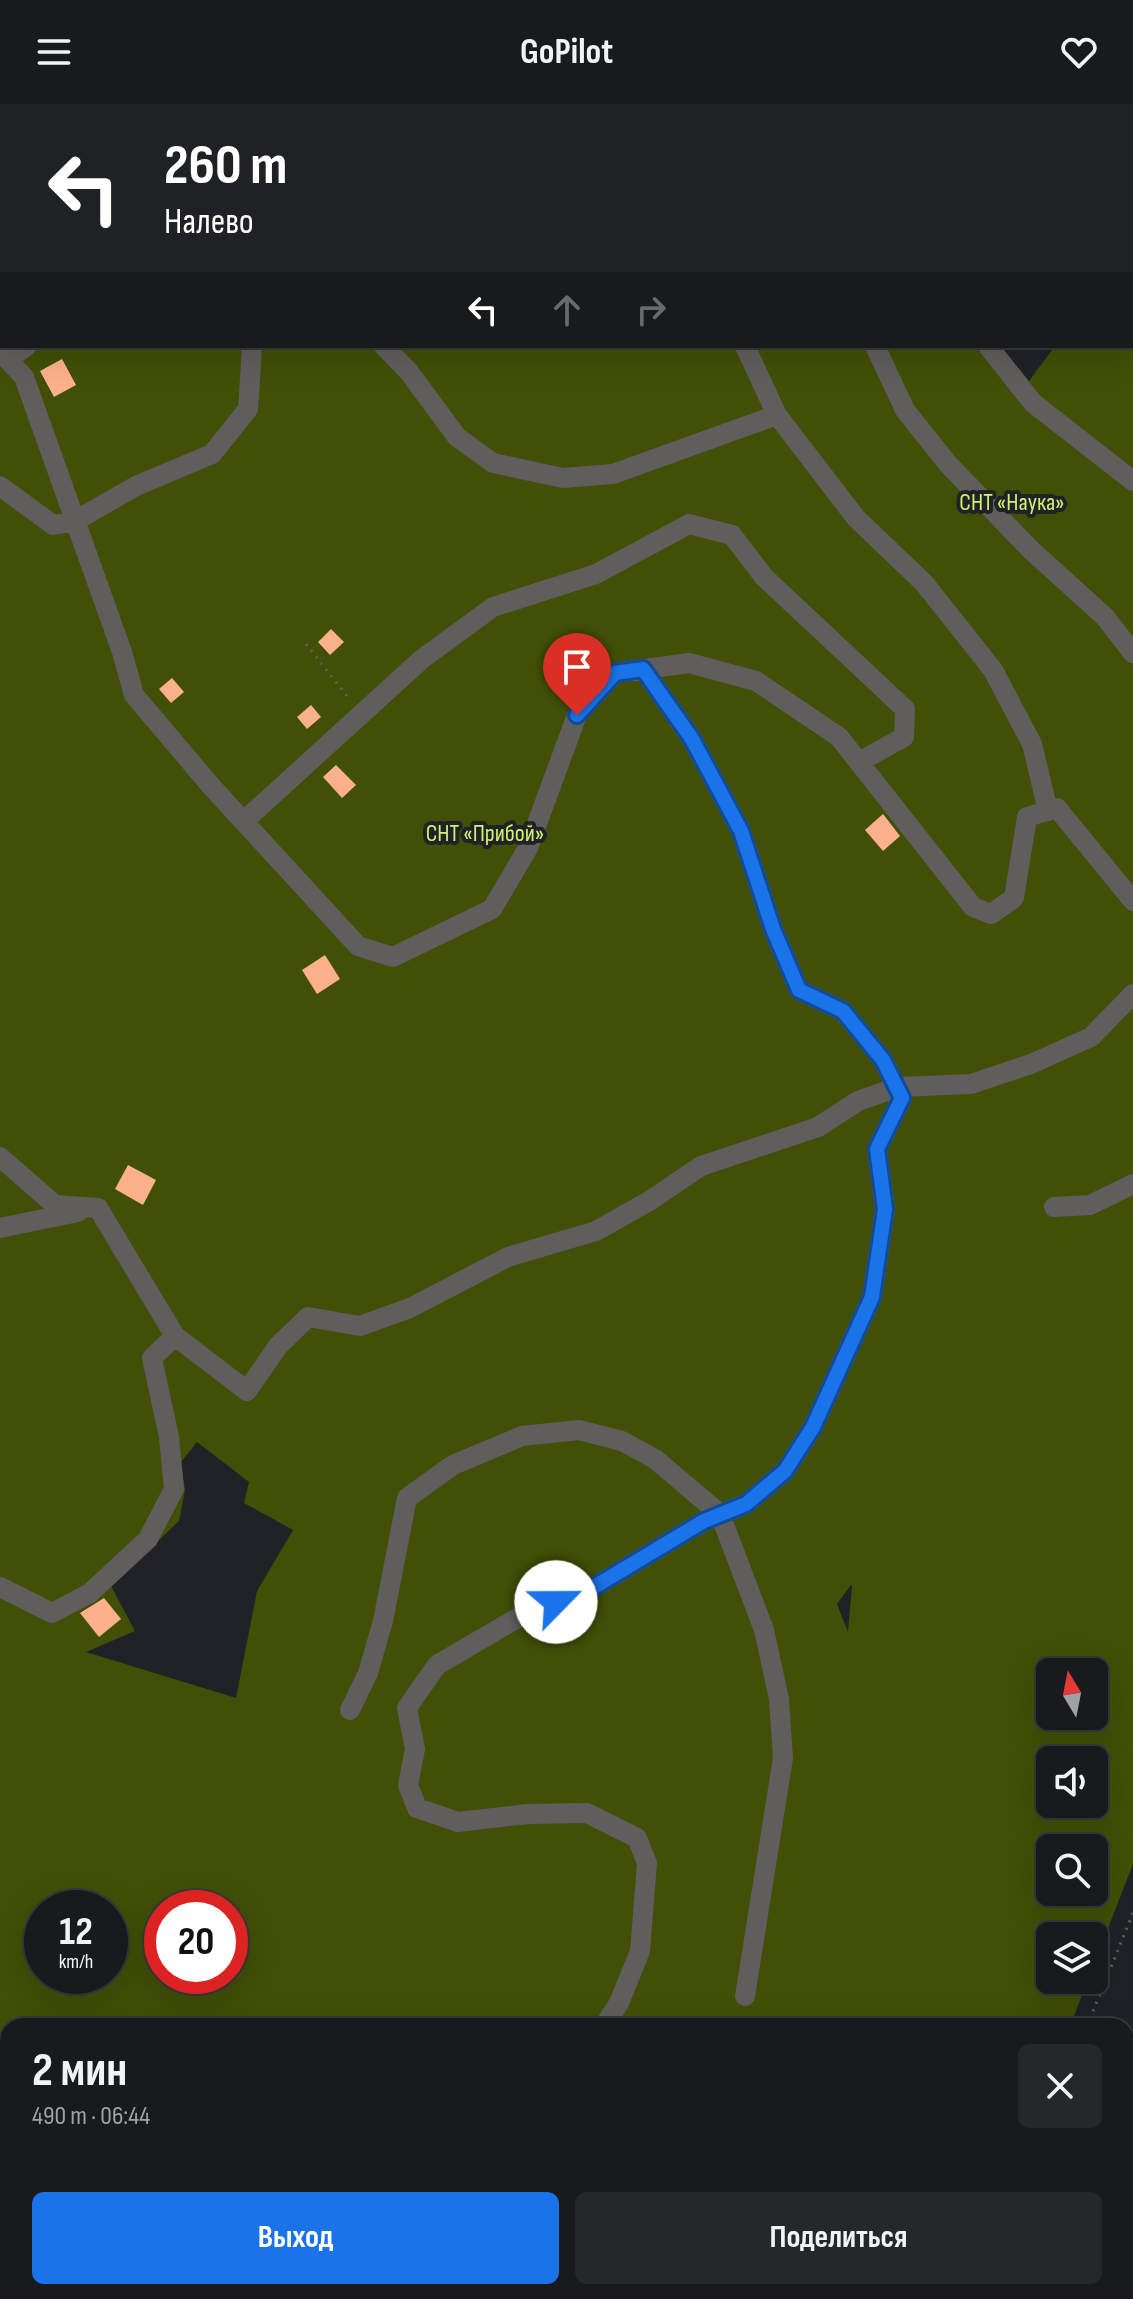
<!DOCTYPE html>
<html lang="ru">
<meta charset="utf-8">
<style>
:root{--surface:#181a1d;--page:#25272a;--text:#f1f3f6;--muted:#9fa1a4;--line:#36383b;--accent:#1a73e8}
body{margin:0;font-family:"Sofia Sans Condensed",sans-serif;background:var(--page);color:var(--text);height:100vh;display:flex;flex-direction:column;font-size:30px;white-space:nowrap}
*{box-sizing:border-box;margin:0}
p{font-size:26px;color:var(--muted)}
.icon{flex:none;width:44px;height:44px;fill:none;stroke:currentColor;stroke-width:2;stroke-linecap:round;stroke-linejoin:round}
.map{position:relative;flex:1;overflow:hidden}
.side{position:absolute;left:0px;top:1914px;width:1134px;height:282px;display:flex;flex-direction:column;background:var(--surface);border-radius:24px 24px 0 0;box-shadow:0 8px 32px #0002,0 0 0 2px var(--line)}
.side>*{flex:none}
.banner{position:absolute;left:0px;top:0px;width:1134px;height:244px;box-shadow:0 8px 32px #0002,0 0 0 2px var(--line);background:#202124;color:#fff;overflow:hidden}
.needle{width:52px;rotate:350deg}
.fabs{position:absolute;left:1036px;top:1554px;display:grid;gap:16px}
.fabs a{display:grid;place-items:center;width:72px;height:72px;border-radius:12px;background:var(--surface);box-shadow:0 8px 32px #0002,0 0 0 2px var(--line);font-size:40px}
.speed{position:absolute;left:24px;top:1786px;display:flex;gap:16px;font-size:40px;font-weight:700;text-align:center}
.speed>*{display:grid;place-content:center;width:104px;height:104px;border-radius:50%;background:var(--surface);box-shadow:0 8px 32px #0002,0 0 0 2px var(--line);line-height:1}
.speed small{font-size:20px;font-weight:400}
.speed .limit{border:12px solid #d22;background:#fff;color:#111}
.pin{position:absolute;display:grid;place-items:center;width:68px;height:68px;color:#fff;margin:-82px -34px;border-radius:50% 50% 50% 0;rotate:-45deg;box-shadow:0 0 8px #0007}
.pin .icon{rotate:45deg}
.me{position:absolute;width:88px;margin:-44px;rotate:67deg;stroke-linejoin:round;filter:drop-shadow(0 0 6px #0008)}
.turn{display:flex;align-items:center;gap:28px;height:168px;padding:0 32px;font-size:36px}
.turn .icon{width:104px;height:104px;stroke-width:2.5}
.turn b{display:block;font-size:56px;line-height:68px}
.lanes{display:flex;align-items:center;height:76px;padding:0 32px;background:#0003;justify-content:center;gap:40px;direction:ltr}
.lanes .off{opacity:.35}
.round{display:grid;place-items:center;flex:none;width:84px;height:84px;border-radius:12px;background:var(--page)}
.head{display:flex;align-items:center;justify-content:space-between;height:136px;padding:0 32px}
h1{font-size:48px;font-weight:700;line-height:60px}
.primary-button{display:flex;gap:16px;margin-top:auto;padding:16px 32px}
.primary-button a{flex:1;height:92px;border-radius:12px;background:var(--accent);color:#fff;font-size:32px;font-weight:700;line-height:92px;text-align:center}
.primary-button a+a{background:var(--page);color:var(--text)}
header{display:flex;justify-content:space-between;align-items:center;height:104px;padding:0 32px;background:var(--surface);font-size:36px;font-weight:700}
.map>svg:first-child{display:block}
.green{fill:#414f07;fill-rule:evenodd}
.building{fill:#fdb18a}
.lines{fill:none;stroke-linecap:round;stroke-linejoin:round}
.path{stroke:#5d5f63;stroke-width:3;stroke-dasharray:2 6;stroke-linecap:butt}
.minor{stroke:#605d5d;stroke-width:20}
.route-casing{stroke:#114b97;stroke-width:20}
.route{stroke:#1a73e8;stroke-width:14}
.labels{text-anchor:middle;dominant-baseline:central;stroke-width:8;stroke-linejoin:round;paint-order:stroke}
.park-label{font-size:24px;fill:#d2f170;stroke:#202227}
</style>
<header><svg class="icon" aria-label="menu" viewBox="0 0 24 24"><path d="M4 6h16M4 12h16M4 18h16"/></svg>GoPilot<svg class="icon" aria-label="heart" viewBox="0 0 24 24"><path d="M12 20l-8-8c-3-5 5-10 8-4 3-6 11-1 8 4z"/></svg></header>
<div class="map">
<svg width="1133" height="2195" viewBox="0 0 1133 2195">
<rect width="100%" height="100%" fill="#202227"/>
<path class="green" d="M0,0L531,2H2V242H1000L1029,277L1055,242H1132V2L882,0H1133V1760L1094,1860V1832H1050V1876H1088L1070,1922H8V2188H127L123,2195H0ZM197,1338L249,1378L244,1399L293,1426L257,1487L236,1594L86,1548L135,1527L111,1482L179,1417L185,1386L181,1358ZM851,1481L852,1482L848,1528L837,1500ZM1050,1568H1094V1612H1050ZM1050,1656H1094V1700H1050ZM1050,1744H1094V1788H1050ZM42,1804H110V1872H42ZM162,1804H230V1872H162Z
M540,0H858L859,2H542Z
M195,2188H965L963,2195H211Z"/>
<path class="building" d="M62,255L76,281L54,293L40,267Z
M331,525L344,538L330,551L318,538Z
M172,574L184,588L171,599L159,585Z
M311,601L321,613L307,625L297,613Z
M336,661L356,681L342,694L323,673Z
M883,710L900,732L883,747L865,726Z
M325,851L340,875L317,890L302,866Z
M128,1061L156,1076L143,1101L115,1085Z
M104,1494L121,1515L99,1533L80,1509Z"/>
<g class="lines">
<path class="path" d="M306,540L347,592V598
M1089,1916L1104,1922
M1087,1922L1133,1809
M1126,1931L1133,1933
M1067,2188L1085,2195
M472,2195L476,2188
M606,2195L609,2188
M981,2195L983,2188"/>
<path class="minor" d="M563,0L566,2
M715,0L716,2
M842,0L843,2
M384,242L409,268L457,333L493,359L563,374L613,370L777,311
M745,242L777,311L856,414L924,479L993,566L1032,640L1048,707
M875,242L905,306L948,360L1031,446L1105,513L1133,549
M988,242L1033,299L1133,377
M0,247L24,273L122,548L134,591L211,682L358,842L393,853L492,805L528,744L577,611L615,569L689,559L756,577L839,633L973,803L991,810L1014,794L1027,713L1057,704L1133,797
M8,255L27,242
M0,382L53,421L75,417L136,382L212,350L248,305L252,242
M244,717L422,555L493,503L596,470L689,420L732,431L764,473L905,605L904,633L859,658
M0,1053L55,1101L98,1104L175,1232L247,1287L278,1242L308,1213L360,1222L410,1204L508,1153L596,1127L651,1096L701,1062L818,1023L858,997L898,983L971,980L1031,960L1091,933L1133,890
M1054,1103L1090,1101L1133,1080
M0,1124L78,1108
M0,1483L52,1509L90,1489L148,1435L174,1385L169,1333L152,1254L175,1232
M350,1606L368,1569L383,1517L407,1394L453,1361L522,1332L579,1326L622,1337L655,1355L720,1410L764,1526L779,1595L783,1654L745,1892
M604,1922L619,1899L640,1847L647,1759L637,1734L587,1709L528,1710L458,1718L417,1704L408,1681L415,1645L407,1604L437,1561L538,1502L574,1495L704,1417L746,1400L785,1367L813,1323L872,1193L885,1105L877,1045L902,994L883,956L843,907L799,886L773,825L741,727L692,635L643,565"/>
</g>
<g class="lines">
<defs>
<path id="route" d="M556,1498L574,1495L704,1417L746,1400L785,1367L813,1323L872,1193L885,1105L877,1045L902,994L883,956L843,907L799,886L773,825L741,727L692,635L643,565L615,569L577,611"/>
</defs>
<use href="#route" class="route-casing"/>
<use href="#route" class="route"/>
</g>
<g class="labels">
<g class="park-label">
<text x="1012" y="398">СНТ «Наука»</text>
<text x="485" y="729">СНТ «Прибой»</text>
</g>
</g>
</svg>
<div class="fabs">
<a><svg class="needle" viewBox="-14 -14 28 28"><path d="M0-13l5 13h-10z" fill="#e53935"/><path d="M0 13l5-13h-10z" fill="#9fa1a4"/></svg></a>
<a><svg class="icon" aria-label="sound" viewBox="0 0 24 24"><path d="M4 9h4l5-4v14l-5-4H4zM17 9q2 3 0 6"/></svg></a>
<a><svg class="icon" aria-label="search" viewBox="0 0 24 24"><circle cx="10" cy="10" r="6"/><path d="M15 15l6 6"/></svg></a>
<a><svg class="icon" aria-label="layers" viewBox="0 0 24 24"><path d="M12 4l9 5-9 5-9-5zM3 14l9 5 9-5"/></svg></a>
</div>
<div class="speed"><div>12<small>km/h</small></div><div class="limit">20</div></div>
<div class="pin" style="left:577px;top:611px;background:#d93025"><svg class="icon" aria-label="arrive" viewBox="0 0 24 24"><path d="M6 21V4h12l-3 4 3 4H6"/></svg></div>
<svg class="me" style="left:556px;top:1498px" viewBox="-20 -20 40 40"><circle r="19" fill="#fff"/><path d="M0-13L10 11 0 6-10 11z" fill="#1a73e8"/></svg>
<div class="banner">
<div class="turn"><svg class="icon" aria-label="left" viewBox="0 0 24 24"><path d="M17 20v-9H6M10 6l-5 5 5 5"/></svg><div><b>260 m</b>Налево</div></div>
<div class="lanes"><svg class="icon" aria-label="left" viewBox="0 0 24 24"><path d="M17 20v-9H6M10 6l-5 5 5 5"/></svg><svg class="icon off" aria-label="ahead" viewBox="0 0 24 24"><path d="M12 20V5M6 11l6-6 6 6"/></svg><svg class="icon off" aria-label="right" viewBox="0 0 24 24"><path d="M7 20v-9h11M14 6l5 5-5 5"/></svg></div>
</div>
<section class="side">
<div class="head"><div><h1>2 мин</h1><p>490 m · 06:44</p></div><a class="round"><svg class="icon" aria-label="close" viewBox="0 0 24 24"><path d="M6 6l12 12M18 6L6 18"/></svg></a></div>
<div class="primary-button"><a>Выход</a><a>Поделиться</a></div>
</section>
</div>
